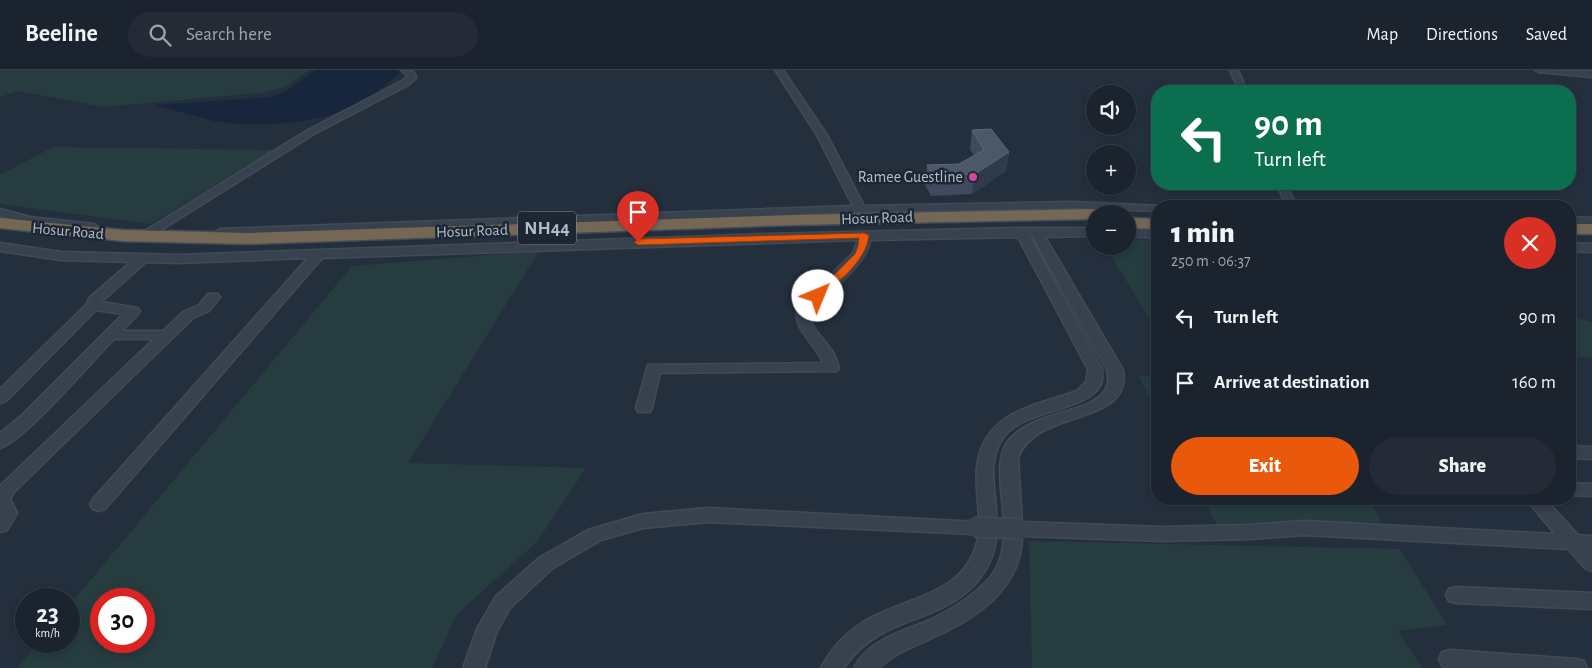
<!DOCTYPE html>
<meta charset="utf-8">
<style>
:root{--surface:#1b232e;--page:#242b36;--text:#f1f3f6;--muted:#a0a4aa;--line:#39404a;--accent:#ea580c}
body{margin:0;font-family:"Alegreya Sans",sans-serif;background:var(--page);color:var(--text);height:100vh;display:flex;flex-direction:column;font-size:19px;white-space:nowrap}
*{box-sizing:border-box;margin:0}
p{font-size:16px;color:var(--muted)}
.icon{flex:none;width:28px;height:28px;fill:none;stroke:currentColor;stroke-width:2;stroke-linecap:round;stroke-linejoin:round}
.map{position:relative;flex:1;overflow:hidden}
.details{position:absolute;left:1151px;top:130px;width:425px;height:305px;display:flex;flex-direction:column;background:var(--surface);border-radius:20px;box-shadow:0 2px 8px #0003,0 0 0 1px var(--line)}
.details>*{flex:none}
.banner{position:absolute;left:1151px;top:15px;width:425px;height:105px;border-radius:20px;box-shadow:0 2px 8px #0003,0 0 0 1px var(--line);background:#0b6e4f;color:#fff;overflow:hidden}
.tools{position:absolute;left:1086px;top:15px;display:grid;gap:10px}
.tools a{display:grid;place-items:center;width:50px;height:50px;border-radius:50%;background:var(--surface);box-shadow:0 2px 8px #0003,0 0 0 1px var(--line);font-size:25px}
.speed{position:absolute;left:15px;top:518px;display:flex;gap:10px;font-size:25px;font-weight:700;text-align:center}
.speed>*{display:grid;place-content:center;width:65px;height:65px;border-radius:50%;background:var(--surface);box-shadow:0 2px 8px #0003,0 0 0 1px var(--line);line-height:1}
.speed small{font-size:12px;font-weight:400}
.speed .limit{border:8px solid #d22;background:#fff;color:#111}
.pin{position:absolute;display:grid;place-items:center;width:42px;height:42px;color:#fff;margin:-51px -21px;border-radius:50% 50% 50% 0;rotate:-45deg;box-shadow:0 0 5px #0007}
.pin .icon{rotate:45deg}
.me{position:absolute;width:55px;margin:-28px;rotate:45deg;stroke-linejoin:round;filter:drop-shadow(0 0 4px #0008)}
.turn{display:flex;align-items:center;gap:18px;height:105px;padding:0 20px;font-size:22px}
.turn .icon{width:65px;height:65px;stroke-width:2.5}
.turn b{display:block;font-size:35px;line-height:42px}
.round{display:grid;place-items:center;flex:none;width:52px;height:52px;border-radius:26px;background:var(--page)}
.overview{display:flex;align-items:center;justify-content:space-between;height:85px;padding:0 20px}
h1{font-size:30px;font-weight:800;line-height:38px}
.button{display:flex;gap:10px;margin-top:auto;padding:10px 20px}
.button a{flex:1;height:58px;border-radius:30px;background:var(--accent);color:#fff;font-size:20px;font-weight:800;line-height:58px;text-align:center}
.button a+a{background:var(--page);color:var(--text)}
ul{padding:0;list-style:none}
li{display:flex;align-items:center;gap:15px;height:65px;padding:0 20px}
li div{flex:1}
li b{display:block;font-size:19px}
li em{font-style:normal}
header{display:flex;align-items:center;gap:30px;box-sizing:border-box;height:70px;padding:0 25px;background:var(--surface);border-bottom:1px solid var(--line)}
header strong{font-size:24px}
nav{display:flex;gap:28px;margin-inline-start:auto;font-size:18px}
.search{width:350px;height:45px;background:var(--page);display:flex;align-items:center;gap:12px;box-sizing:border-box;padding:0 18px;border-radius:28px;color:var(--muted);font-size:19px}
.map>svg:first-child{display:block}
.green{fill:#263c3f;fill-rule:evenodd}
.water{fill:#17263c}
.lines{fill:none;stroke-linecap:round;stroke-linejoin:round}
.minor-casing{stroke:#414a57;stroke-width:3}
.highway-casing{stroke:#434c59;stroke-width:3}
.minor{fill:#38414e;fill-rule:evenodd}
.highway{fill:#746855;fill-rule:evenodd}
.minor-bridge-casing{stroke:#414a57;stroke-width:22;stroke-linecap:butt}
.minor-bridge{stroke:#38414e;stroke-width:19}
.wall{fill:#3f4b5c}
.shaded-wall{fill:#2f3b4b}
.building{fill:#4b5868;stroke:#5c6777}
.route{fill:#ea580c;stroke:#983908}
.hotel-dot{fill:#d1479c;stroke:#1d2633;stroke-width:2}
.labels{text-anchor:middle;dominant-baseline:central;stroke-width:5;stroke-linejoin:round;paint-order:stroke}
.far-poi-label{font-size:16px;fill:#b4bcc9;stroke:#1d2633;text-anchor:end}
.far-street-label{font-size:16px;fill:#b4bcc9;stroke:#1d2633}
.shield{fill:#1d2633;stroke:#878f9c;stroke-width:1}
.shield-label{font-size:19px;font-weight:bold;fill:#b4bcc9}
</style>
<header>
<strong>Beeline</strong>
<div class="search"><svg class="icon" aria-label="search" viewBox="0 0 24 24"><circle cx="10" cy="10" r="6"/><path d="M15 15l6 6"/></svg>Search here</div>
<nav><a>Map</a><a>Directions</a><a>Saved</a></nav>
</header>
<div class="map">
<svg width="1592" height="598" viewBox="0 0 1592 598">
<rect width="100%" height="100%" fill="#242f3e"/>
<path class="green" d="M0,0H309L285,17L260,23L104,37L18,21L0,27Z
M53,77L275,80L150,154L0,134V105Z
M1128,169L1157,170V261L1105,176H1128Z
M539,181L408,393L586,398L537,472L457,544L432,598H17L40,571H69V536L352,196ZM101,529H144V571H101Z
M1570,246L1592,252V288L1570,287Z
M1139,306H1157V342Z
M1203,429H1368L1382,452L1218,457Z
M1029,471L1400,479L1447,555L1398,561L1422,598H1032Z"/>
<path class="water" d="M316,0H396L400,2C361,41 318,53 264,54C246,54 227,54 210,50C192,45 173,40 155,35L270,27L286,21Z"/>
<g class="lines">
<defs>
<path id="minor" d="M401,0C407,0 416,0 416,8L408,15L314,64L153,165L149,166L143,162L308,60L402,11L408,6Z
M775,0H783L827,65L864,136L1073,132L1162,136H1158V141L1073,138L860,142L220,167L214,163L220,159L853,136L817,65Z
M1230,0H1238L1247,21H1239Z
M1535,0L1592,1V7L1539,2Z
M1277,114H1287L1296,136H1286Z
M0,139L30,147L94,154L100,158L94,162L29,153L0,146Z
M1570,147L1592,148V156L1570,155Z
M1021,158H1095V166L1045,167L1123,300C1133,357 1035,338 1018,388L1022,452L1162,457L1249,455L1305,451L1555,464L1526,429H1545L1578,465L1592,466V501L1585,498L1568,479L1305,465L1249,469L1162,471L1022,466C1022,519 975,549 932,568C913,577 894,583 879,598H854C868,568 909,560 936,547C954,538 971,527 985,513C1026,474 984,402 1008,371C1033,340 1088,344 1104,322C1109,315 1109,308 1107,300L1033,167H1030L1102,299C1102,304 1103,310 1101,314C1088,342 1022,339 1003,368C975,408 1021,462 976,513C940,554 877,546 844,598H821C831,578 846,563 865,551C909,525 971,525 979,462L974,464L708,452L643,458L601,470L553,498L510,538L497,561L485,598H463L477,559L496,526L539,488L588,460L643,444L708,438L979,452C979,434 975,415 977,397C983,342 1034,336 1077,321L1086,312L1088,299L1018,167L870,170C868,193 828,223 811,239C806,255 821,265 829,277C834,283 837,290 839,298L837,301L660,303L652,338L650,342H638L636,338L648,295L823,293C817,274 787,256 800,235L853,183L858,170L322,188L105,439L99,441L93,439L90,434L93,429L308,188L179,193L146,192L101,232L138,238L140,241L138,244L122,261H163L183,242L199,235L208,224H218L220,227L209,241L193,248L14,422L10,429L17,443L7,460L0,462V416L2,414L154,269H114C92,291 24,371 0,378V363L21,346L123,244L96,240L6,331L0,333V319L87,234L89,228L131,192L61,190L0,181V173L61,182L179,185L767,164Z
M1128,159L1158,160V168L1128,166Z
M1570,173L1592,174V182L1570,181Z
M1570,376L1592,377V389L1570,388Z
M1570,413L1592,414V426L1570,425Z
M1456,517L1592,523V539L1456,533L1449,531L1446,525L1449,519Z
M1450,580L1576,589L1584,591L1587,598H1449L1442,596L1439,589L1442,582Z"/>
<path id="highway" d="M1095,139L1101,140L1103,144H1095V149L793,155L247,174L123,171L0,158V148L123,160L247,163L793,145Z
M1128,148L1158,149V159L1128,158Z
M1570,154H1592V164H1570Z"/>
</defs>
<use href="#minor" class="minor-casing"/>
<use href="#highway" class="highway-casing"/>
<use href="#minor" class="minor"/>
<use href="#highway" class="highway"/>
<defs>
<path id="minor-bridge" d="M974,457L1021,459"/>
</defs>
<use href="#minor-bridge" class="minor-bridge-casing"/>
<use href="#minor-bridge" class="minor-bridge"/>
</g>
<path class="wall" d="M972,60L1009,82L1006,101L972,124L931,126L925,115L927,95L959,94L974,86L970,79Z"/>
<path class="shaded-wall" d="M1009,82L1006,101L972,124L975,104Z"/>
<path class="building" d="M991,59L1009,82L975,104L933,106L927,95L959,94L984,80L972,60Z"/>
<path class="route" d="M864,163L869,165C866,192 839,210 821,228L818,229L813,226L855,184L858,176L859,168L638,175L634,172L638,169Z"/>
<circle class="hotel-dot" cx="973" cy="107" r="5"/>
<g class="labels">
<g class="far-poi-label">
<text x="963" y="107">Ramee Guestline</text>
</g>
<g class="far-street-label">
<text transform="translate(877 148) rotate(-2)">Hosur Road</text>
<text transform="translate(68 161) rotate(5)">Hosur Road</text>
<text transform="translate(472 161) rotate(-2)">Hosur Road</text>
</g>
<rect class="shield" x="518" y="141.5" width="58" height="33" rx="4"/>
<g class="shield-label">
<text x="547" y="158">NH44</text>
</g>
</g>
</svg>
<div class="tools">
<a><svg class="icon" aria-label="sound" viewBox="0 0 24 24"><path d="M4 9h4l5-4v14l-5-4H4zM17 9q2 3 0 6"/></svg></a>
<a>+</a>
<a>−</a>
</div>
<div class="speed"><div>23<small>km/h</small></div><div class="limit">30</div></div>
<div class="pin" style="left:638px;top:172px;background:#d93025"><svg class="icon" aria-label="arrive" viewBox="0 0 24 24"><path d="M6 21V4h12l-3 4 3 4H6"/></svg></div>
<svg class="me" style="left:818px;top:226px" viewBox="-20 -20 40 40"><circle r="19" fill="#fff"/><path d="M0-13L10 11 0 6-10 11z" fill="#ea580c"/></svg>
<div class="banner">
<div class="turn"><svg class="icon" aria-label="left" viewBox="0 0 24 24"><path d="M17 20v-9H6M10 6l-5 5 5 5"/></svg><div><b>90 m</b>Turn left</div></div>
</div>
<section class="details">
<div class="overview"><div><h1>1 min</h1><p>250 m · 06:37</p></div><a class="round" style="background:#d93025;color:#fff"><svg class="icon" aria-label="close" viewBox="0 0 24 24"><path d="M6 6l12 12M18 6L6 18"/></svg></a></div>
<ul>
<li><svg class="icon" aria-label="left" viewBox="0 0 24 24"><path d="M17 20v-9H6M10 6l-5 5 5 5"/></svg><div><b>Turn left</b></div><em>90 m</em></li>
<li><svg class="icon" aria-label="arrive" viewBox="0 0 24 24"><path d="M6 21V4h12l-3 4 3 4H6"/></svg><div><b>Arrive at destination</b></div><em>160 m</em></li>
</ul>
<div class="button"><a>Exit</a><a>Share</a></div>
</section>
</div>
